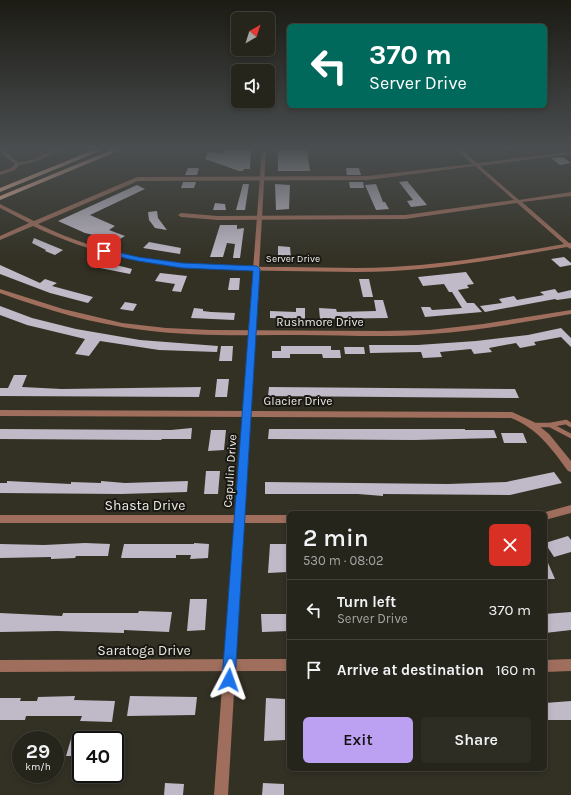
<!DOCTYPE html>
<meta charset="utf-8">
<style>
:root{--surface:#26251b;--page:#2e2d24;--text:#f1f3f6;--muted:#a4a5a3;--line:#42423a;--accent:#bca0f2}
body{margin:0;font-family:Karla,sans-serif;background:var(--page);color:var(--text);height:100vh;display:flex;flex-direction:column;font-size:15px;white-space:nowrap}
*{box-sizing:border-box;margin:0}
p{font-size:13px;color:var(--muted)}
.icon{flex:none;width:22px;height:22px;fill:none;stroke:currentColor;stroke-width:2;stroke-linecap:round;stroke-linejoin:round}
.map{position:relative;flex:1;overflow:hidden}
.panel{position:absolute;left:287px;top:511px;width:260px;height:260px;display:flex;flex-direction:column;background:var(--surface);border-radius:6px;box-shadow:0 2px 6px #0003,0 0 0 1px var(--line)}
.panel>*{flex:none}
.guide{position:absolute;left:287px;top:24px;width:260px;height:84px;border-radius:6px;box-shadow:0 2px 6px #0003,0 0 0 1px var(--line);background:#00695c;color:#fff;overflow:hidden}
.needle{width:26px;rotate:39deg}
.tools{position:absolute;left:231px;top:12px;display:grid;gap:8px}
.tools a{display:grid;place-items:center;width:44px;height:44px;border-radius:6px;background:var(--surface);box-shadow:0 2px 6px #0003,0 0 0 1px var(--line);font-size:20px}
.speed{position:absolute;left:12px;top:731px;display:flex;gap:8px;font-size:20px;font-weight:700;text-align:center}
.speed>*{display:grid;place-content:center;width:52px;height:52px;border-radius:50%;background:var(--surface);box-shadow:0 2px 6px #0003,0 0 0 1px var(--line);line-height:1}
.speed small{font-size:10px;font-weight:400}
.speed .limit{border:2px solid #111;border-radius:6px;background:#fff;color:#111}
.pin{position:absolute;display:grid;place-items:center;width:34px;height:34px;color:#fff;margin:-17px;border-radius:8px;box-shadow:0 2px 6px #0006}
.me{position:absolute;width:44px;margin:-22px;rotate:4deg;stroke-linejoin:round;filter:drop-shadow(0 0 3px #0008)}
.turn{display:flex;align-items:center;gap:14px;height:84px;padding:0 16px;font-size:18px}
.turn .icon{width:52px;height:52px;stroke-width:2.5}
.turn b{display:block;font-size:28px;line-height:34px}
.round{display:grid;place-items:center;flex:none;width:42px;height:42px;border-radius:6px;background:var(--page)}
.headline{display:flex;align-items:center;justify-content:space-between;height:68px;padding:0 16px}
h1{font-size:24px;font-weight:600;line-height:30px}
.cta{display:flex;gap:8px;margin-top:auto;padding:8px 16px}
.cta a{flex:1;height:46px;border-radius:6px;background:var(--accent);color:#111;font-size:16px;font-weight:600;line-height:46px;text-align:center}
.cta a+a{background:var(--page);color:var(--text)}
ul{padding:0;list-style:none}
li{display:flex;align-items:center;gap:12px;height:60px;padding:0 16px;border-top:1px solid var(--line)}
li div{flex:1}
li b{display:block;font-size:15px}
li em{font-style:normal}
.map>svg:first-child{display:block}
.building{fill:#c0bac8}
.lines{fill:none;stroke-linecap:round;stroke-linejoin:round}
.path{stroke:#918f85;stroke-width:1;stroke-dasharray:2 1.5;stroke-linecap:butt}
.service-far1{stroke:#9f6e5d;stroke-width:2.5}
.service{stroke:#9f6e5d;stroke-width:4.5}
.minor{fill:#9f6e5d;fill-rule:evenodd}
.tertiary{fill:#9f6e5d;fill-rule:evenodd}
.primary{fill:#f4b7a1;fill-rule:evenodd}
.route{fill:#1a73e8;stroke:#114b97}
.labels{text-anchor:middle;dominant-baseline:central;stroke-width:4;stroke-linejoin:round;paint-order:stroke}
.far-street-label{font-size:10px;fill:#eceae2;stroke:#1a1813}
.street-label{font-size:12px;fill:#eceae2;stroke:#1a1813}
.near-street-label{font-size:14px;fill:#eceae2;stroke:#1a1813}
</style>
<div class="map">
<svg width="571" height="795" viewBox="0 0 571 795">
<rect width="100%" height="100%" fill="#333124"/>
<path class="building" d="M224,150H251L250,169H244L243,171H239L205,159L207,152L224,153Z
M278,150H307L310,171H278Z
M563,157L571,163L560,165L551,158Z
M188,168H199L197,175H185Z
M346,168H359L361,175H347Z
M407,181L427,205L411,207L407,201L413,200L399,182Z
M183,182H196L194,188H181Z
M349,182H363L364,188H350Z
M243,184H249L245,210H236Z
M275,184L290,185L289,209L276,210Z
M376,184L383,202H385L389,209L376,210L365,185Z
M137,185L145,189L90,215L115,226L109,230L125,236L113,243L98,236L85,233L58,221Z
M215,203L225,204L226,210H213Z
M157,211L158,218L167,230L155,228L149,220L148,212Z
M220,225H237V229L244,228L240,258H233L235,244L227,243L223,257H210Z
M34,238L63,250L55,255L45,251L46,250L32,243Z
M149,242L181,248L180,254L143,248Z
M278,246L290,247L291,258H282V255H278Z
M564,257L571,263V265L560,267L551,259Z
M96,260L132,269L130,274L95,267Z
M0,265L40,283L45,279L57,283L52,286L93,297L88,303L50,293L0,274Z
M466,272L474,284L467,285L469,288L458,290L467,303H474L482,312L425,317L421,307H430L432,310L462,308L452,292H449L444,284L423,286L418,277Z
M160,273L187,276L181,292L172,291L175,284L155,281Z
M230,278H240L239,290H228Z
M359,279H369L373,297H363Z
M555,289L558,293L571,290V298L557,300L555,299L485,312L480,306L502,303L499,299L514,296L517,300L544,295L540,292Z
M374,300H383L388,318L320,319L319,308L336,309L337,312L376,311Z
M125,302L137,304L133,311L120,309Z
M0,306L32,318L76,329L140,340L218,346L217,352L159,350L100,341L89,356L75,354L85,339L27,325L0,315Z
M194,308L203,309V311L211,312L235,313L234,320L191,318Z
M296,308H305V319L270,318V311L296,312Z
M561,328L571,338V347L561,337L534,342L536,345L520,348L516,343L489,348L492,352L474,354L471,349L440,352L442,357L423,358L421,352L370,353L369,345H418L476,341L528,335Z
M221,346H233L232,361H219Z
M281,346H331V350H340L341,358H323L322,354H290V358H272V351H281Z
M344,347H364L365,354H345Z
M14,375H27L22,387L62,389L201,387L199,397L0,396V388H8Z
M217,379H229L227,397H215Z
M269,387L515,389L519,398L268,396Z
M192,428L191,439H162L161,440L0,439V429L171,430Z
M269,429H465V430H494L497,438L414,440L268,439Z
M211,430H226L224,450L208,451Z
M501,433H523L527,443H504Z
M206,471H220L218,494H204Z
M554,472L562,483L510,495L383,494V496L358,494H265V482L448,484L506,482Z
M7,481L71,484V482L101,483V481L125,483L188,481L187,492L121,494L0,493V483H7Z
M568,536L571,540V552L554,557L545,543Z
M85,543L110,544L108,556H76L75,558L51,559V557L0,558V544L44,545Z
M194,543L209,544L208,558L190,559L191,555H176V558H121L124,544H194Z
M270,544H287V572L268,573Z
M545,556L555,579H545Z
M190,599H207L205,630L187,631Z
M139,611L172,612L169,632L124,630V633L57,631L0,632V613L62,616L63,613H138Z
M571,612V630L545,633V614Z
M261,614H289V631L262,632Z
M75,696L74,700L115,701L112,722L80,721L82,716H26L25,720H0V698H21L20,701H37L38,697Z
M130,696L197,697L195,715L127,716Z
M266,698L285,699V740L264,741Z
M571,701V720H545V703Z
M71,739H81L80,756H66Z
M165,783L184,784L183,795H164Z
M263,783L284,784V795H262Z"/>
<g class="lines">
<path class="path" d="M204,149H213
M127,151L132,149"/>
<path class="service-far1" d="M37,149L45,155
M18,164L33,161L60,149"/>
<path class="service" d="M534,425H550
M571,425L566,422L550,425L571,436"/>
<path class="minor" d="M0,149H2L20,164L15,170L0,175V172L11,168L15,164L0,152Z
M456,149H461L477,163L571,152V154L480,166L519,200L571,192V196L522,202L569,243H571V249L567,247C509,257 452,268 393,271C357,273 320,271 284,271C195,270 114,266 33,226L0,240V236L29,223L0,208V204L34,221L137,177L368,176L472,164ZM475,166L514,200L405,215L218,216L181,213L178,215L181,217L218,220L405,219L517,203L564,244C507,254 450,264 392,267C357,269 322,267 286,267C197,267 120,264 38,224L138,181L368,180Z
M0,289L63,309L122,323L166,328L211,330L382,331L430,330L483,324L571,310V314C524,322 478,331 430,334C387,338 344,335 300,335C248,335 195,337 143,330C94,324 46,310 0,293Z
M0,410L512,412L534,422L549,434L571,461V472L568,471C552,449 537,428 511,418L0,416Z
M571,505V513L545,520V513H542Z
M0,515H289V523H0Z
M289,659V671L0,672V660Z
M571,659V671L545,672V660Z"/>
<path class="tertiary" d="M262,149H266L228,795H214Z"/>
<path class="primary" d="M96,149H105L0,192V188Z
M114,149H123L0,200V196Z"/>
</g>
<linearGradient id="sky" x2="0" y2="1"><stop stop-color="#1c1b14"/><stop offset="0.57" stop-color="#4a4e50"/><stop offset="1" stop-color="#4a4e50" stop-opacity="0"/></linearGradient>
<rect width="571" height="261" fill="url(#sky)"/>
<path class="route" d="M104,249L138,257L182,263L257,266L260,269L235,680L233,684L229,686L224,684L222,680L253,271L182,268L138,261L101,253L100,251Z"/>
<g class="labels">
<g class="far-street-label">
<text x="293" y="259">Server Drive</text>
</g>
<g class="street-label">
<text x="320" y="322">Rushmore Drive</text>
<text x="298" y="401">Glacier Drive</text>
<text transform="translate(230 471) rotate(-86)">Capulin Drive</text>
</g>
<g class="near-street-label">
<text x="145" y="505">Shasta Drive</text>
<text x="144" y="650">Saratoga Drive</text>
</g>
</g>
</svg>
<div class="tools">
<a><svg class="needle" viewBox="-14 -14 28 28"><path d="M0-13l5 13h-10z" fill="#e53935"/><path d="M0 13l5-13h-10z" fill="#a4a5a3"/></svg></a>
<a><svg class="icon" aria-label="sound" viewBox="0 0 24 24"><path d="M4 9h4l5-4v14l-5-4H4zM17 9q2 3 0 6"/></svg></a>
</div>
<div class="speed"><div>29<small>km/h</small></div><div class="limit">40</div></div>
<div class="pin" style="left:104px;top:251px;background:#d93025"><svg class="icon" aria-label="arrive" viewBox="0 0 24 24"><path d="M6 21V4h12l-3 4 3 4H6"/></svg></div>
<svg class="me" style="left:229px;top:680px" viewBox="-20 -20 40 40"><path d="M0-17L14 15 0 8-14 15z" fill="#1a73e8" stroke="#fff" stroke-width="4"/></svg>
<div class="guide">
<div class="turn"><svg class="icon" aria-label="left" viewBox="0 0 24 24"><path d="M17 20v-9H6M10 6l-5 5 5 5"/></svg><div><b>370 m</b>Server Drive</div></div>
</div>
<section class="panel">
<div class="headline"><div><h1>2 min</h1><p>530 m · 08:02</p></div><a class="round" style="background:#d93025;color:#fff"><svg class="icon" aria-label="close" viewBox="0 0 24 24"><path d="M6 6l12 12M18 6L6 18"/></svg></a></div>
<ul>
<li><svg class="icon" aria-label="left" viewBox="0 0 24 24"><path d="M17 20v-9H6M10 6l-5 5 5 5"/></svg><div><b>Turn left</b><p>Server Drive</p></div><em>370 m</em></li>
<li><svg class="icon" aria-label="arrive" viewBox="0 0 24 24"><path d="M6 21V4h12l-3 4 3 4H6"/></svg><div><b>Arrive at destination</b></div><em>160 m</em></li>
</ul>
<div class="cta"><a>Exit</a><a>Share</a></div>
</section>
</div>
